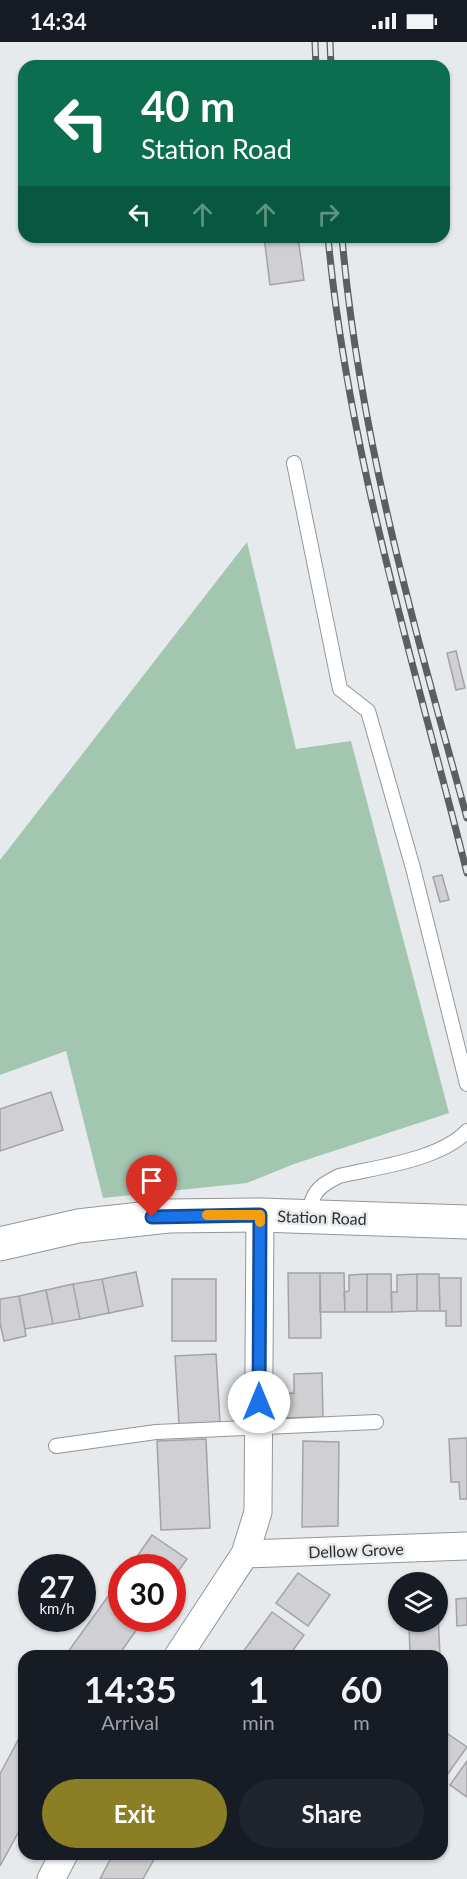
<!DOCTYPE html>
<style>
:root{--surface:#171b24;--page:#20242c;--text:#f1f3f6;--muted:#9ea1a6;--accent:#8b7e24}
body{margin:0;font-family:Lato,sans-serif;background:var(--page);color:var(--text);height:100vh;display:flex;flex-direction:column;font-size:22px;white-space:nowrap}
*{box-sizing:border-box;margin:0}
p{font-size:20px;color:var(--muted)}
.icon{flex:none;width:33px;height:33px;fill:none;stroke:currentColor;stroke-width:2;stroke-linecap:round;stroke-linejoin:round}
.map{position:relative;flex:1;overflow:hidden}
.side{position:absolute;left:18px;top:1608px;width:430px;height:210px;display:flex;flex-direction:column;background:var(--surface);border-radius:18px;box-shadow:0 2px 4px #0004}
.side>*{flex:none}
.banner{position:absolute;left:18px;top:18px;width:432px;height:183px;border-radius:18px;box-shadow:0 2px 4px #0004;background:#0b6e4f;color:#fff;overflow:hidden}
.fabs{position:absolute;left:388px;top:1530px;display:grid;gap:12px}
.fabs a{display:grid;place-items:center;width:60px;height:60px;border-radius:50%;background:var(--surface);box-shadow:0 2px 4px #0004;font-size:30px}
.speed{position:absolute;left:18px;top:1512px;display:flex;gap:12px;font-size:30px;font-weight:700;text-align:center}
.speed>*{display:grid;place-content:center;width:78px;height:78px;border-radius:50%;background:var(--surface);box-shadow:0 2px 4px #0004;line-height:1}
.speed small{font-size:15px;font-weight:400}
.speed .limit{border:9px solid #d22;background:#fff;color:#111}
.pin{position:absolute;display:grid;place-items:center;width:51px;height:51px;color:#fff;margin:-62px -26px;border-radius:50% 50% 50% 0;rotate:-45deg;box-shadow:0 0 6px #0007}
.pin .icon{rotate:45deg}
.me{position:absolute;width:66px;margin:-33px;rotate:0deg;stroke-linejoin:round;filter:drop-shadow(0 0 4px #0008)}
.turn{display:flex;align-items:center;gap:21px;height:126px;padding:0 24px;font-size:27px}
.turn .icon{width:78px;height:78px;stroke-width:2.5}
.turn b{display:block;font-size:42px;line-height:51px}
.lanes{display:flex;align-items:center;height:57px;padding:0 24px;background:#0003;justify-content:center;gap:30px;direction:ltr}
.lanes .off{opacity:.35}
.eta{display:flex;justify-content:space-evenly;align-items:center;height:102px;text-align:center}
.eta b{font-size:36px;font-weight:700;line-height:42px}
.action{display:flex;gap:12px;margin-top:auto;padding:12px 24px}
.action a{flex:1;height:69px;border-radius:36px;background:var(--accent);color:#fff;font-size:24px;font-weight:700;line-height:69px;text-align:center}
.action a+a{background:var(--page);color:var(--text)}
.status{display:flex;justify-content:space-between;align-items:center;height:42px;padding:0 30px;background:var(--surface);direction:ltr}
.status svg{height:16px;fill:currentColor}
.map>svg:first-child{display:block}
.green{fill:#a3c6b1}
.building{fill:#d0cfd2;stroke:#a4a2a5;stroke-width:1.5}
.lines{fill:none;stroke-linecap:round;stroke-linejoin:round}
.service-casing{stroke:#939698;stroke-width:16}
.minor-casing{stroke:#939698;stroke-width:29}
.tertiary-casing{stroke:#939698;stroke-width:35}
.service{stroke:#fff;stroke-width:14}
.minor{stroke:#fff;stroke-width:27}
.tertiary{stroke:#fff;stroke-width:33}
.rail-casing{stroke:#5d5e60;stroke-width:7}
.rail{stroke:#e7eaec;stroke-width:4.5;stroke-dasharray:14;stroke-linecap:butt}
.route-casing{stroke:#114b97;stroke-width:15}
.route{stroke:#1a73e8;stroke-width:10}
.slow{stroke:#f59e0b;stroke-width:10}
.labels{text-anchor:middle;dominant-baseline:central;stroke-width:5;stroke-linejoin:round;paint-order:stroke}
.street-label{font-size:16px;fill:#2c2d2e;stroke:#e7eaec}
</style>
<div class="status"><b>14:34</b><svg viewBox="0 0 49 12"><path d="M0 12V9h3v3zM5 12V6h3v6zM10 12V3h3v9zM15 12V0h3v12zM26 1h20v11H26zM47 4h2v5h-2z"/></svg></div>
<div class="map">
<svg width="467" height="1837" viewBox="0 0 467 1837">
<rect width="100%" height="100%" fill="#e7eaec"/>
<path class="green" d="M247,500L296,707L351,699L449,1071L294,1122L247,1141L103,1156L66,1009L0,1033V818Z"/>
<path class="building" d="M264,195H298L304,238L270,243Z
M456,609L465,646L456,648L447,611Z
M442,833L449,858L440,860L433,835Z
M51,1050L63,1088L0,1109V1067Z
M136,1230L143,1264L109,1271L102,1237Z
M288,1231H320L321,1296H289Z
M320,1231H344L345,1270H320Z
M367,1232H391L392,1270H367Z
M367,1232V1270H345L344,1250L349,1249V1233Z
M417,1232H439L440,1269H417Z
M417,1232V1269L392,1270L391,1250H397V1233Z
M439,1236H461V1284H446V1269H440Z
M102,1237L109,1271L80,1277L73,1242Z
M172,1237H216V1299H172Z
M73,1242L80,1277L53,1282L46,1248Z
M46,1248L53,1282L25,1287L19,1254Z
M19,1254L26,1294L4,1299L0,1281V1257Z
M216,1312L220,1380L179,1382L175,1314Z
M322,1331L323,1375L282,1376L281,1352L294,1351V1332Z
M467,1396V1457H460L459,1440H451L449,1397Z
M206,1397L210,1486L161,1488L157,1399Z
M303,1399L339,1400L338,1484L302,1485Z
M152,1493L187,1517L172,1538V1526H129Z
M298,1531L330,1553L308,1584L276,1561Z
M122,1535V1576H145L118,1614H65Z
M467,1556V1583L457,1584L456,1557Z
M272,1570L304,1593L289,1614H240Z
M438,1572L440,1614H410L409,1580H438Z
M24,1687V1780L0,1824V1732Z
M445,1690L467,1705L442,1740V1694Z
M467,1719V1755L450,1743Z
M113,1812H157L143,1837H100Z"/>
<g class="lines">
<defs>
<path id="service" d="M294,421L340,647L368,669L413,826L467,1042
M307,1175C313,1151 316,1145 339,1134C376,1125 440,1118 467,1089
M56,1404L156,1390L376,1380"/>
<path id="minor" d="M245,1512L467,1504
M178,1614L245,1512L258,1470L260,1173
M51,1837L64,1812"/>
<path id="tertiary" d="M0,1202L78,1184L168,1174L260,1173L467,1180"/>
</defs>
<use href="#service" class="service-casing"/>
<use href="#minor" class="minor-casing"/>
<use href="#tertiary" class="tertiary-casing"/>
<use href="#service" class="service"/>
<use href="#minor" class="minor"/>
<use href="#tertiary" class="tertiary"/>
<defs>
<path id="rail" d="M315,0L316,24
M330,0L331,24
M328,195C348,412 414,620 467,831
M342,195C359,394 414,584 467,776"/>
</defs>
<use href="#rail" class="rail-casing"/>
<use href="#rail" class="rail"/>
</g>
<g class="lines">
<defs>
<path id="route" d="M152,1175L260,1173L259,1360"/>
</defs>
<use href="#route" class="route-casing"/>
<use href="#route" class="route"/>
<path class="slow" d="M207,1173H260V1180"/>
</g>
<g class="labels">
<g class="street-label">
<text transform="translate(322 1175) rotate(2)">Station Road</text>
<text transform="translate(356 1508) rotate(-2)">Dellow Grove</text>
</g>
</g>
</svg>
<div class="fabs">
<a><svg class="icon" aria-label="layers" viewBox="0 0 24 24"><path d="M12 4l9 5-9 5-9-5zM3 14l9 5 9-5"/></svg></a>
</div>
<div class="speed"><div>27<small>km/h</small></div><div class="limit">30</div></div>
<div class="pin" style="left:152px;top:1175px;background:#d93025"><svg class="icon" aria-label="arrive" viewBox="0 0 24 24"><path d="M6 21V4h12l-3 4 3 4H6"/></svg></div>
<svg class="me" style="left:259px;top:1360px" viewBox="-20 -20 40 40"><circle r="19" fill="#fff"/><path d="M0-13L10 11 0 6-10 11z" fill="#1a73e8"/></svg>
<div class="banner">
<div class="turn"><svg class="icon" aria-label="left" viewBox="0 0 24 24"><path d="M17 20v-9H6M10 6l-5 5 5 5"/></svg><div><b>40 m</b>Station Road</div></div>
<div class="lanes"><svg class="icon" aria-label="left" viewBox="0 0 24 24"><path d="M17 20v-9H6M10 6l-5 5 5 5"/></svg><svg class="icon off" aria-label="ahead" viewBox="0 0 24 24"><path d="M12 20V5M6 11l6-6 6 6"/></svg><svg class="icon off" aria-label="ahead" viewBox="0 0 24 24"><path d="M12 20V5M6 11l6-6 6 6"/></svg><svg class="icon off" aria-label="right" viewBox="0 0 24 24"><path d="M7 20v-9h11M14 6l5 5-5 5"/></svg></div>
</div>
<section class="side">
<div class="eta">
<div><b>14:35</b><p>Arrival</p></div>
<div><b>1</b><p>min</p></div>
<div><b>60</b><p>m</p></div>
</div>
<div class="action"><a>Exit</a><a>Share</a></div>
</section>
</div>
